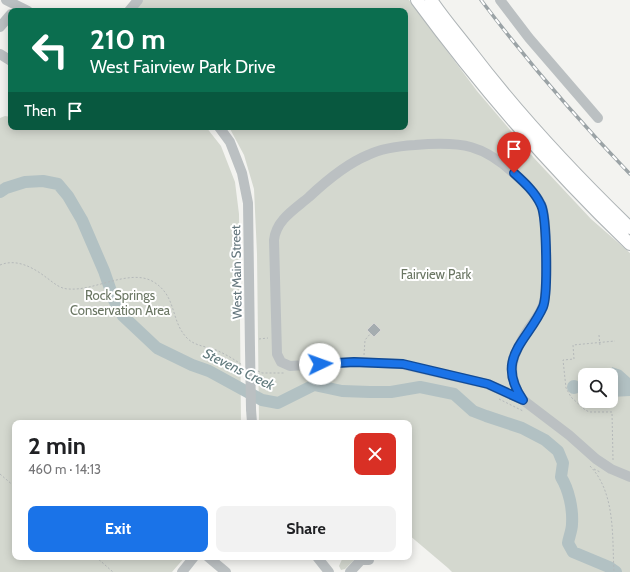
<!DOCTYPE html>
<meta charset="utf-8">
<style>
:root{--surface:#fff;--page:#f2f2f2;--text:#202124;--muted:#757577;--accent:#1a73e8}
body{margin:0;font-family:Cabin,sans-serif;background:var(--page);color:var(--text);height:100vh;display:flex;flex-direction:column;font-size:15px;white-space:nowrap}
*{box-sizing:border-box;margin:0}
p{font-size:13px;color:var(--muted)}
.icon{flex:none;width:22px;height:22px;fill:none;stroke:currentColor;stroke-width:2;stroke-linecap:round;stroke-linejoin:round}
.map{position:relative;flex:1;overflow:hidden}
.sheet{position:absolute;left:12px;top:420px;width:400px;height:140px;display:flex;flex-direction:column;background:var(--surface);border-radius:8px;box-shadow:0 2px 10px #0003}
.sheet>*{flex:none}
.top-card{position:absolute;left:8px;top:8px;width:400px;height:122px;border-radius:8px;box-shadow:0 2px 10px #0003;background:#0b6e4f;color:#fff;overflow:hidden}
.fabs{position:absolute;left:578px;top:368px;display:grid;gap:8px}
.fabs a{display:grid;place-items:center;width:40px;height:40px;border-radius:8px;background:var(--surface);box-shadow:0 2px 10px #0003;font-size:20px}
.pin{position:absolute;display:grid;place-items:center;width:34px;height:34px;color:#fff;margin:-41px -17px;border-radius:50% 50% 50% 0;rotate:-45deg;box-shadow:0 0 4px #0007}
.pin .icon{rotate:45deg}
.me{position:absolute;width:44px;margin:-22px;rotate:87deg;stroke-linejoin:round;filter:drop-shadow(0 0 3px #0008)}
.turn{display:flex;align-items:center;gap:14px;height:84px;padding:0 16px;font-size:18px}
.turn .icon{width:52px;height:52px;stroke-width:2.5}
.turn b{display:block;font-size:28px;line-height:34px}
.then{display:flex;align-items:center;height:38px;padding:0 16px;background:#0003;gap:8px;font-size:15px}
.round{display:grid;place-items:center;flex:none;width:42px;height:42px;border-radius:8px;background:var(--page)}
.headline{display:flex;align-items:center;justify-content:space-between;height:68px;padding:0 16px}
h1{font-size:24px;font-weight:700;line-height:30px}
.cta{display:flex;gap:8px;margin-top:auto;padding:8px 16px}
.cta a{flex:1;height:46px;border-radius:8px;background:var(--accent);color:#fff;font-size:16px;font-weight:700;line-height:46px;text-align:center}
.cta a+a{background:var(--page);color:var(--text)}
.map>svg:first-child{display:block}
.green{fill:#d4d8cf;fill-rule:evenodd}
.water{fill:#b2c1c3}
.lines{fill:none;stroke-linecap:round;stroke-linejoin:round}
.river{stroke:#b2c1c3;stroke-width:12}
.building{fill:#a5adb0;stroke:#d5d4d3}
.major-casing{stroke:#aeb4b6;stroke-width:14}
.path{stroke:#b5b9ba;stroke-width:1;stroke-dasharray:2 2;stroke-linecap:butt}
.minor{stroke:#bbc0c2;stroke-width:10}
.major{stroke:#fff;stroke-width:12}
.rail-casing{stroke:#9ba3a6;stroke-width:3.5}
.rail{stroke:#fff;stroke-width:2;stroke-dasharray:6;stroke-linecap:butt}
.minor-bridge{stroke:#bbc0c2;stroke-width:10}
.route-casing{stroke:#114b97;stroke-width:10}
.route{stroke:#1a73e8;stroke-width:7}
.labels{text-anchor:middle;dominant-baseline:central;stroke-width:4;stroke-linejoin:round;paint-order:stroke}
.street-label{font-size:13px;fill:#65777e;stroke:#fff}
.park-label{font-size:13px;fill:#6a7663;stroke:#fff}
.water-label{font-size:14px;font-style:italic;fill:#60797c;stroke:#fff}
</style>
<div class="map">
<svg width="630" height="572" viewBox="0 0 630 572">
<rect width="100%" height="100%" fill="#f3f3f0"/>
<path class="green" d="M143,0H409L477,91L534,158L591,219L630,253V572H452L448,568L409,535V423H259L257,254L254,189L244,155L229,127H405V11H134ZM585,375H611V401H585Z
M5,116L11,117V127H206L221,146L235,182L239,214L241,423H15V557H185L172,572H0V118Z
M343,557H357L345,569L341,570L339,566Z"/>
<path class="water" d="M612,367L621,370L630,378V396L611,397L610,375Z
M567 387a7 7 0 1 1 14 0a7 7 0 1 1-14 0Z"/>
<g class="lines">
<path class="river" d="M0,192L6,188L25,182L43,181L58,184L68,196L82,220L104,271L114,300L123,316L157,348L192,365L209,371L262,400L278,403L314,385L342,391L370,392H391L420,387L454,394L473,411L486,416L522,428L545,440L558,451L563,463L561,477C569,490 573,509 572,524C572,530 569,537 568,543L573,552L609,567L616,572"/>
</g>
<path class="building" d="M374,323L381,330L374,337L367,330Z"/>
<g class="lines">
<defs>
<path id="major" d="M417,0C481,87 552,169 630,244
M431,0C443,18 457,34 470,51C518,114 573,173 630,228"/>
</defs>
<use href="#major" class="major-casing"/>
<path class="path" d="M0,265C17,258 34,268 47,278C54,283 60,289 69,289C94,291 129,269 152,281C177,295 170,319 186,337C194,346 205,346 216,350C225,354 234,359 242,365
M599,335L600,346
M259,339L268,338
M364,355L365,340L371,333
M258,371L262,373H285
M499,399L523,411
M613,460L612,412H589L584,409L571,397L566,388L563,360L574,359L573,345L615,341
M590,466C616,493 612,538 614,572
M594,469L600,472
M0,474L15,487
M96,557L113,572"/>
<path class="minor" d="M6,0L28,11
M500,0L529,38L598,118
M129,11L138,0
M0,27L11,14
M0,54L11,61
M219,127L230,142L242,173L248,203L250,349
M523,400C504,373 513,353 529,328C534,321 540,314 543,305C548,292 547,219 542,206C537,195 528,186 519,178C484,144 462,141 415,145C399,146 382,148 368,155C346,164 326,181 309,197C295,209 276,220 274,240L277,354L281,362L290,366L354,362L400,364L487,384L523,400L569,435L596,459L611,469L630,477
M251,409L252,423
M208,557L226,572
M317,557L329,572
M182,572L194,557
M350,572L361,560H369"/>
<use href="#major" class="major"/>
<defs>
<path id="rail" d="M481,0C527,61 577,119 630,174"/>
</defs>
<use href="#rail" class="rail-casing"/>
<use href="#rail" class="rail"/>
<path class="minor-bridge" d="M250,349L251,409"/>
</g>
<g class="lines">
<defs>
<path id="route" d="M320,364L354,362L403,364L488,384L523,400C494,358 528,341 543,307C548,295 547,217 541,205C535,192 524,182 514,173"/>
</defs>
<use href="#route" class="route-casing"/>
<use href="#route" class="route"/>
</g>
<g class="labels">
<g class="street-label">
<text transform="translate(236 272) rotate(-91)">West Main Street</text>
</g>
<g class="park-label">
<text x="436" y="274">Fairview Park</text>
<text x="120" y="295">Rock Springs<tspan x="120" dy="15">Conservation Area</tspan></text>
</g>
<g class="water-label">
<text transform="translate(239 369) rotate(26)">Stevens Creek</text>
</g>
</g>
</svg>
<div class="fabs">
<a><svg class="icon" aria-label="search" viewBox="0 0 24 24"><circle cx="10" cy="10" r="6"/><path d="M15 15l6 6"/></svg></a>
</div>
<div class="pin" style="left:514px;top:173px;background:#d93025"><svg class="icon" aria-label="arrive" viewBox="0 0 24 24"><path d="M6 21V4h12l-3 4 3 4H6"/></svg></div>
<svg class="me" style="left:320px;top:364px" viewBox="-20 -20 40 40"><circle r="19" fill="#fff"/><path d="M0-13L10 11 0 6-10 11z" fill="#1a73e8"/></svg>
<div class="top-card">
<div class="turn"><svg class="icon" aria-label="left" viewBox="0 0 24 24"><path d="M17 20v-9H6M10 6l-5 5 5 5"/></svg><div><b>210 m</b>West Fairview Park Drive</div></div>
<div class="then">Then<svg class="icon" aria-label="arrive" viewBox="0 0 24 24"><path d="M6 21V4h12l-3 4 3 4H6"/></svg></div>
</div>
<section class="sheet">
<div class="headline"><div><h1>2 min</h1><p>460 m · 14:13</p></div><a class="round" style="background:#d93025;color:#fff"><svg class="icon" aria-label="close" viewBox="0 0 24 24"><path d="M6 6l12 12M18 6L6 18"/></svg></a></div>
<div class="cta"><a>Exit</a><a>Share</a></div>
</section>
</div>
